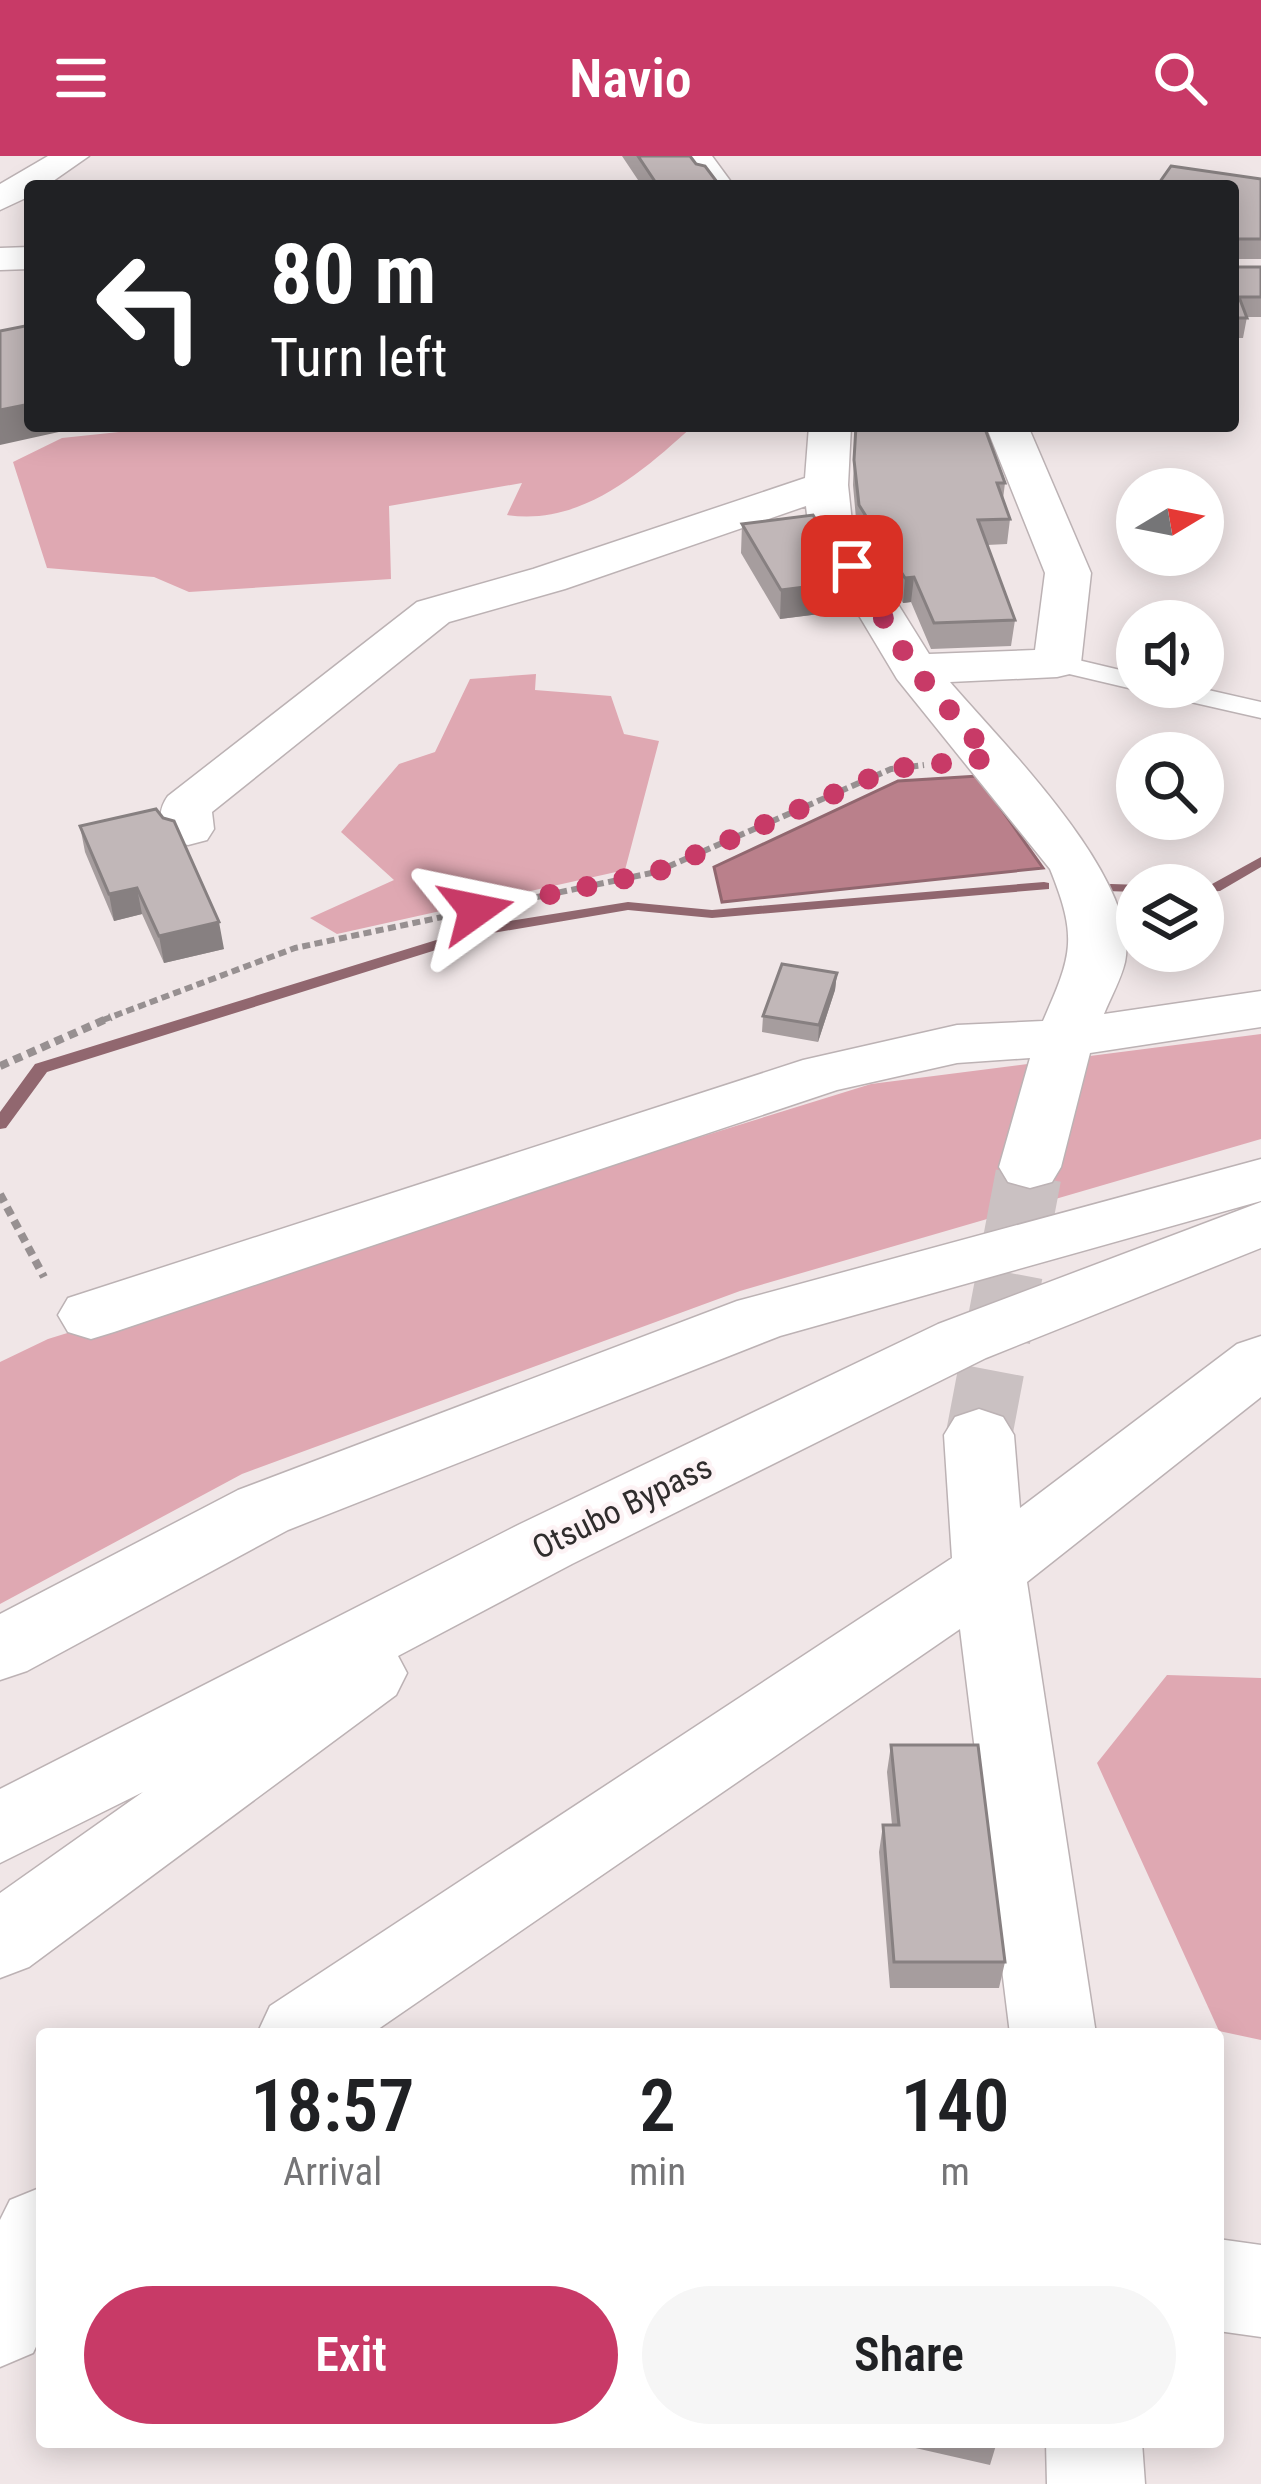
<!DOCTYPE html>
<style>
:root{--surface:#fff;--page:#f6f6f6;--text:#202124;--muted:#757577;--accent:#c83a67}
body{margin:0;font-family:"Roboto Condensed",sans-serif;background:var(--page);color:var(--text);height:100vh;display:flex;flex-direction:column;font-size:45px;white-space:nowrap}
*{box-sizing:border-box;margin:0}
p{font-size:39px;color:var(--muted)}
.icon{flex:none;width:66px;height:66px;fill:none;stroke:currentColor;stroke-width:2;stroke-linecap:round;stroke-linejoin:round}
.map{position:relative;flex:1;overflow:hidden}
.details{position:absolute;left:36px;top:1872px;width:1188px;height:420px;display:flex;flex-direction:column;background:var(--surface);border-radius:12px;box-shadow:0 6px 30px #0003}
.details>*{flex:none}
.hud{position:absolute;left:24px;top:24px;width:1215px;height:252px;border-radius:12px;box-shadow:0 6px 30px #0003;background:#202124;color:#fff;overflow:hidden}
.needle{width:78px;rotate:80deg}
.fabs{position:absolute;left:1116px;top:312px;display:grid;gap:24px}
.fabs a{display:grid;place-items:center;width:108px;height:108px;border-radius:50%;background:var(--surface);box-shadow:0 6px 30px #0003;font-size:60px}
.pin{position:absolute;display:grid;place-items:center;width:102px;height:102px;color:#fff;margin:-51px;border-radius:24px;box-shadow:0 6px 18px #0006}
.me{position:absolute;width:132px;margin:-66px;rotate:78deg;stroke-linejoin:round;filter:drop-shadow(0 0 9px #0008)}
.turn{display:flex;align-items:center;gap:42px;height:252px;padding:0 48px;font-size:54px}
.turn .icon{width:156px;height:156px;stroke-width:2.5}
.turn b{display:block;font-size:84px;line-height:102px}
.eta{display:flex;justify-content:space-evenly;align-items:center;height:204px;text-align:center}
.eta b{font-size:72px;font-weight:600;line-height:84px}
.cta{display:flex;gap:24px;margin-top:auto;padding:24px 48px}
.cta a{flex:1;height:138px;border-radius:72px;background:var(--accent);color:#fff;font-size:48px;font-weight:600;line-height:138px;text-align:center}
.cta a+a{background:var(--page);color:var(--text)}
header{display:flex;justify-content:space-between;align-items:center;height:156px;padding:0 48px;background:var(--accent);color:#fff;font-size:54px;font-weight:600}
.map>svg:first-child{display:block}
.green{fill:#dfa8b2}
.water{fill:#ba808b;stroke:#91676f;stroke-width:3}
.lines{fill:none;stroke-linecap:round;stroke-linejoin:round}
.stream{fill:#91676f;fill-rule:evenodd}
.street-tunnel{stroke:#cac1c2;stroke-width:66;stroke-dasharray:66 33;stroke-linecap:butt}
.lane-casing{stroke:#bcb2b4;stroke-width:3}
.street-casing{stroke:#bcb2b4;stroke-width:3}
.secondary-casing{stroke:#bcb2b4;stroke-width:3}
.highway-casing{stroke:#bcb2b4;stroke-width:3}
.path-far1{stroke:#979091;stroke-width:6;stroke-dasharray:8 4.5;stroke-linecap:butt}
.path{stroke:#979091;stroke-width:8;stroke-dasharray:9 6;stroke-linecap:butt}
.lane{fill:#fff;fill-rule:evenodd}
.street{fill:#fff;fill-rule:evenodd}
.secondary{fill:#fff;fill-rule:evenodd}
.highway{fill:#fff;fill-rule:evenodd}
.wall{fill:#a69d9e}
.shaded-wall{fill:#878081}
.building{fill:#c1b7b8;stroke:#878081;stroke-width:3}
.route{stroke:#c83a67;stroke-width:21;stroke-dasharray:0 37.8}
.labels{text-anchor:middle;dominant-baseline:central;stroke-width:9;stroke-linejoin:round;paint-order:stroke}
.street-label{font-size:33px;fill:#302d2d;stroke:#fdf3f5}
</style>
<header><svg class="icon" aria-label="menu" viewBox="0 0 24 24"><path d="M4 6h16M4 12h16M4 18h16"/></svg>Navio<svg class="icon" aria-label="search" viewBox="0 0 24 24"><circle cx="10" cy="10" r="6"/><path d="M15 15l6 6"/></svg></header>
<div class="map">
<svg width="1261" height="2328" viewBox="0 0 1261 2328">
<rect width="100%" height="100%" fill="#f0e6e7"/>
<path class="green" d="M176,270H693C641,317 581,370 507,359L522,327L389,350L391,423L189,436L154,421L47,412L13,306L62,282Z
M536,518L535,534L611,540L624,578L659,585L625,714L337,778L310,762L394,724L341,676L399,608L435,596L470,523Z
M1261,878V983L740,1135L242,1318L0,1448V1206L48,1183L871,928Z
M1167,1519L1261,1522V1884L1219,1875L1097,1607Z"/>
<path class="water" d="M978,620L1043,712L722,746L714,711L898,625Z"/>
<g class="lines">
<path class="stream" d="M1261,701V711L1220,735L1203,736V729H1198L1212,728Z
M1044,726L1049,727V733L712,762L628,754L487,778L47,916L6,972L0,973V956L35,908L485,769L628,746L712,754Z
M1111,728L1142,729H1137V736L1106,735V729Z"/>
<path class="street-tunnel" d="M979,1279L1030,1011"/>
<defs>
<path id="lane" d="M1057,499L1137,518V531H1195L1261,546V562L1151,537L1147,531L1137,534L1048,513L1044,507L1048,501Z"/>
<path id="street" d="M678,0H712L734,30H699Z
M30,91V113L0,114V92Z
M809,270H851L848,329L853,376L929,498L1035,494L1045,417L986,270H1028L1091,417L1081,507L1074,517L1057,521L950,526C1001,586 1142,724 1125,806C1121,823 1111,841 1104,858L1261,835V871L1090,897L1061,1011L1052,1026L1030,1032L1008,1026L999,1011L1030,902L957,907L837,934L114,1176L91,1183L68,1176L58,1159L68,1142L803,904L957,869L1043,865C1072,799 1078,782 1050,713L897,523L809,376L806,350L565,433L449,466L212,656L214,673L207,684L188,689L169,684C159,669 157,655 168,640L417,446L533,413L805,322Z
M1261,1180V1241L1027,1426L1096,1878H1010L960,1473L371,1878H257L270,1850L952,1402L944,1279L955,1261L979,1253L1003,1261L1014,1279L1020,1352L1237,1188Z
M42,2031V2178L33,2197L0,2211V2064L10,2044Z
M1218,2083L1261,2089V2181L1218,2175Z
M1046,2286H1142L1145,2328H1047Z"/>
<path id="secondary" d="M48,0H89L46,30H30V40L0,54V28Z"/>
<path id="highway" d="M1261,1003V1045L780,1180L288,1374L27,1515L0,1524V1458L238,1334L737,1145Z
M1261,1046V1092L986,1202L572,1408L398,1500L407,1517L396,1539L29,1811L0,1822V1737L143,1636L0,1707V1633L520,1368L938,1168Z"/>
</defs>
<use href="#lane" class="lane-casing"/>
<use href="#street" class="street-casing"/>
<use href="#secondary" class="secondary-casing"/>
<use href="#highway" class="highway-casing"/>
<path class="path-far1" d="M103,864L295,792L656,716L891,613L924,609"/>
<path class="path" d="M0,910L111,861
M0,1038L44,1121"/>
<use href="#lane" class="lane"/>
<use href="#street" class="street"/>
<use href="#secondary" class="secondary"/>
<use href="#highway" class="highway"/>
</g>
<path class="wall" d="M622,0H690L696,8L717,26V30H642Z
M1261,23V103H1233V111H1261V161H1247L1243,182H1233V30Z
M855,270L1005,327L1003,343L1010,363L1007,388L987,389L1015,464L1011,490L931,493L911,446L903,447L857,374L853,329Z
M742,368L851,454L780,463L741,397Z
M80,670L224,793L164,807L142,758L114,765L85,696Z
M837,817L835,834L818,886L762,876L763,860Z
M891,1589L1005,1806L999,1832H890L879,1696L883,1669H892L887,1616Z
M889,2286H997L990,2309Z"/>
<path class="shaded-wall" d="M30,248V270H86L0,289V254Z
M914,421L911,446L903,447L905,422Z
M853,425L851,454L780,463L781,434Z
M137,732L142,758L114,765L109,738Z
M219,766L224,793L164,807L159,780Z
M837,817L835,834L818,886L819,869Z"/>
<path class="building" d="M638,0H690L696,8L705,10L717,26L658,30Z
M1171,10L1261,23V83H1233V111H1261V141H1239L1247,162H1233V30H1157Z
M30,169V248L0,254V175Z
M856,270H984L1005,327H997L1010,363L978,364L1015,464L934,467L914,421L905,422L859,349L854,304Z
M813,359L853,425L781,434L742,368Z
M156,653L163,662L174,665L219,766L159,780L137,732L109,738L80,670Z
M782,808L837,817L819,869L763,860Z
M891,1589H978L1005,1806H894L883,1669H899Z"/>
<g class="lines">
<path class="route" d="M476,754L656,716L891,613L991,602L914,513L852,410"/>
</g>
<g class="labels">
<g class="street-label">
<text transform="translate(622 1351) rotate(-26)">Otsubo Bypass</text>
</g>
</g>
</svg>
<div class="fabs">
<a><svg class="needle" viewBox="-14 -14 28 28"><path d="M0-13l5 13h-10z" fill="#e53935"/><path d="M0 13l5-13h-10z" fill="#757577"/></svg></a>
<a><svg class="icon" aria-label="sound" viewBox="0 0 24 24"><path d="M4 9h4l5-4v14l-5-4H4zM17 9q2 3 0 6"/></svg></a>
<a><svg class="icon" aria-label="search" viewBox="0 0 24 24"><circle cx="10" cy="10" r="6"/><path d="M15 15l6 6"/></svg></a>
<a><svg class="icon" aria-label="layers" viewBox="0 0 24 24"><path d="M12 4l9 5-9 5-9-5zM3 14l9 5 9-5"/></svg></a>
</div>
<div class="pin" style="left:852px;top:410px;background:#d93025"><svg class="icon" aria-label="arrive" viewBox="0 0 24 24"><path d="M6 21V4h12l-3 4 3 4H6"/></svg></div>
<svg class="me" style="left:476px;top:754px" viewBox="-20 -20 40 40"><path d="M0-17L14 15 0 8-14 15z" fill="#c83a67" stroke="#fff" stroke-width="4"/></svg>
<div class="hud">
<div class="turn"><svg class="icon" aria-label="left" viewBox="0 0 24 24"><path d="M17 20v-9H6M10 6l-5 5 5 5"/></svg><div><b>80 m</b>Turn left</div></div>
</div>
<section class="details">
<div class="eta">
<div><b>18:57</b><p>Arrival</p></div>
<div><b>2</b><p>min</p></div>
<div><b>140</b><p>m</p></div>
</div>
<div class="cta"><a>Exit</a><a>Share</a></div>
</section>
</div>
